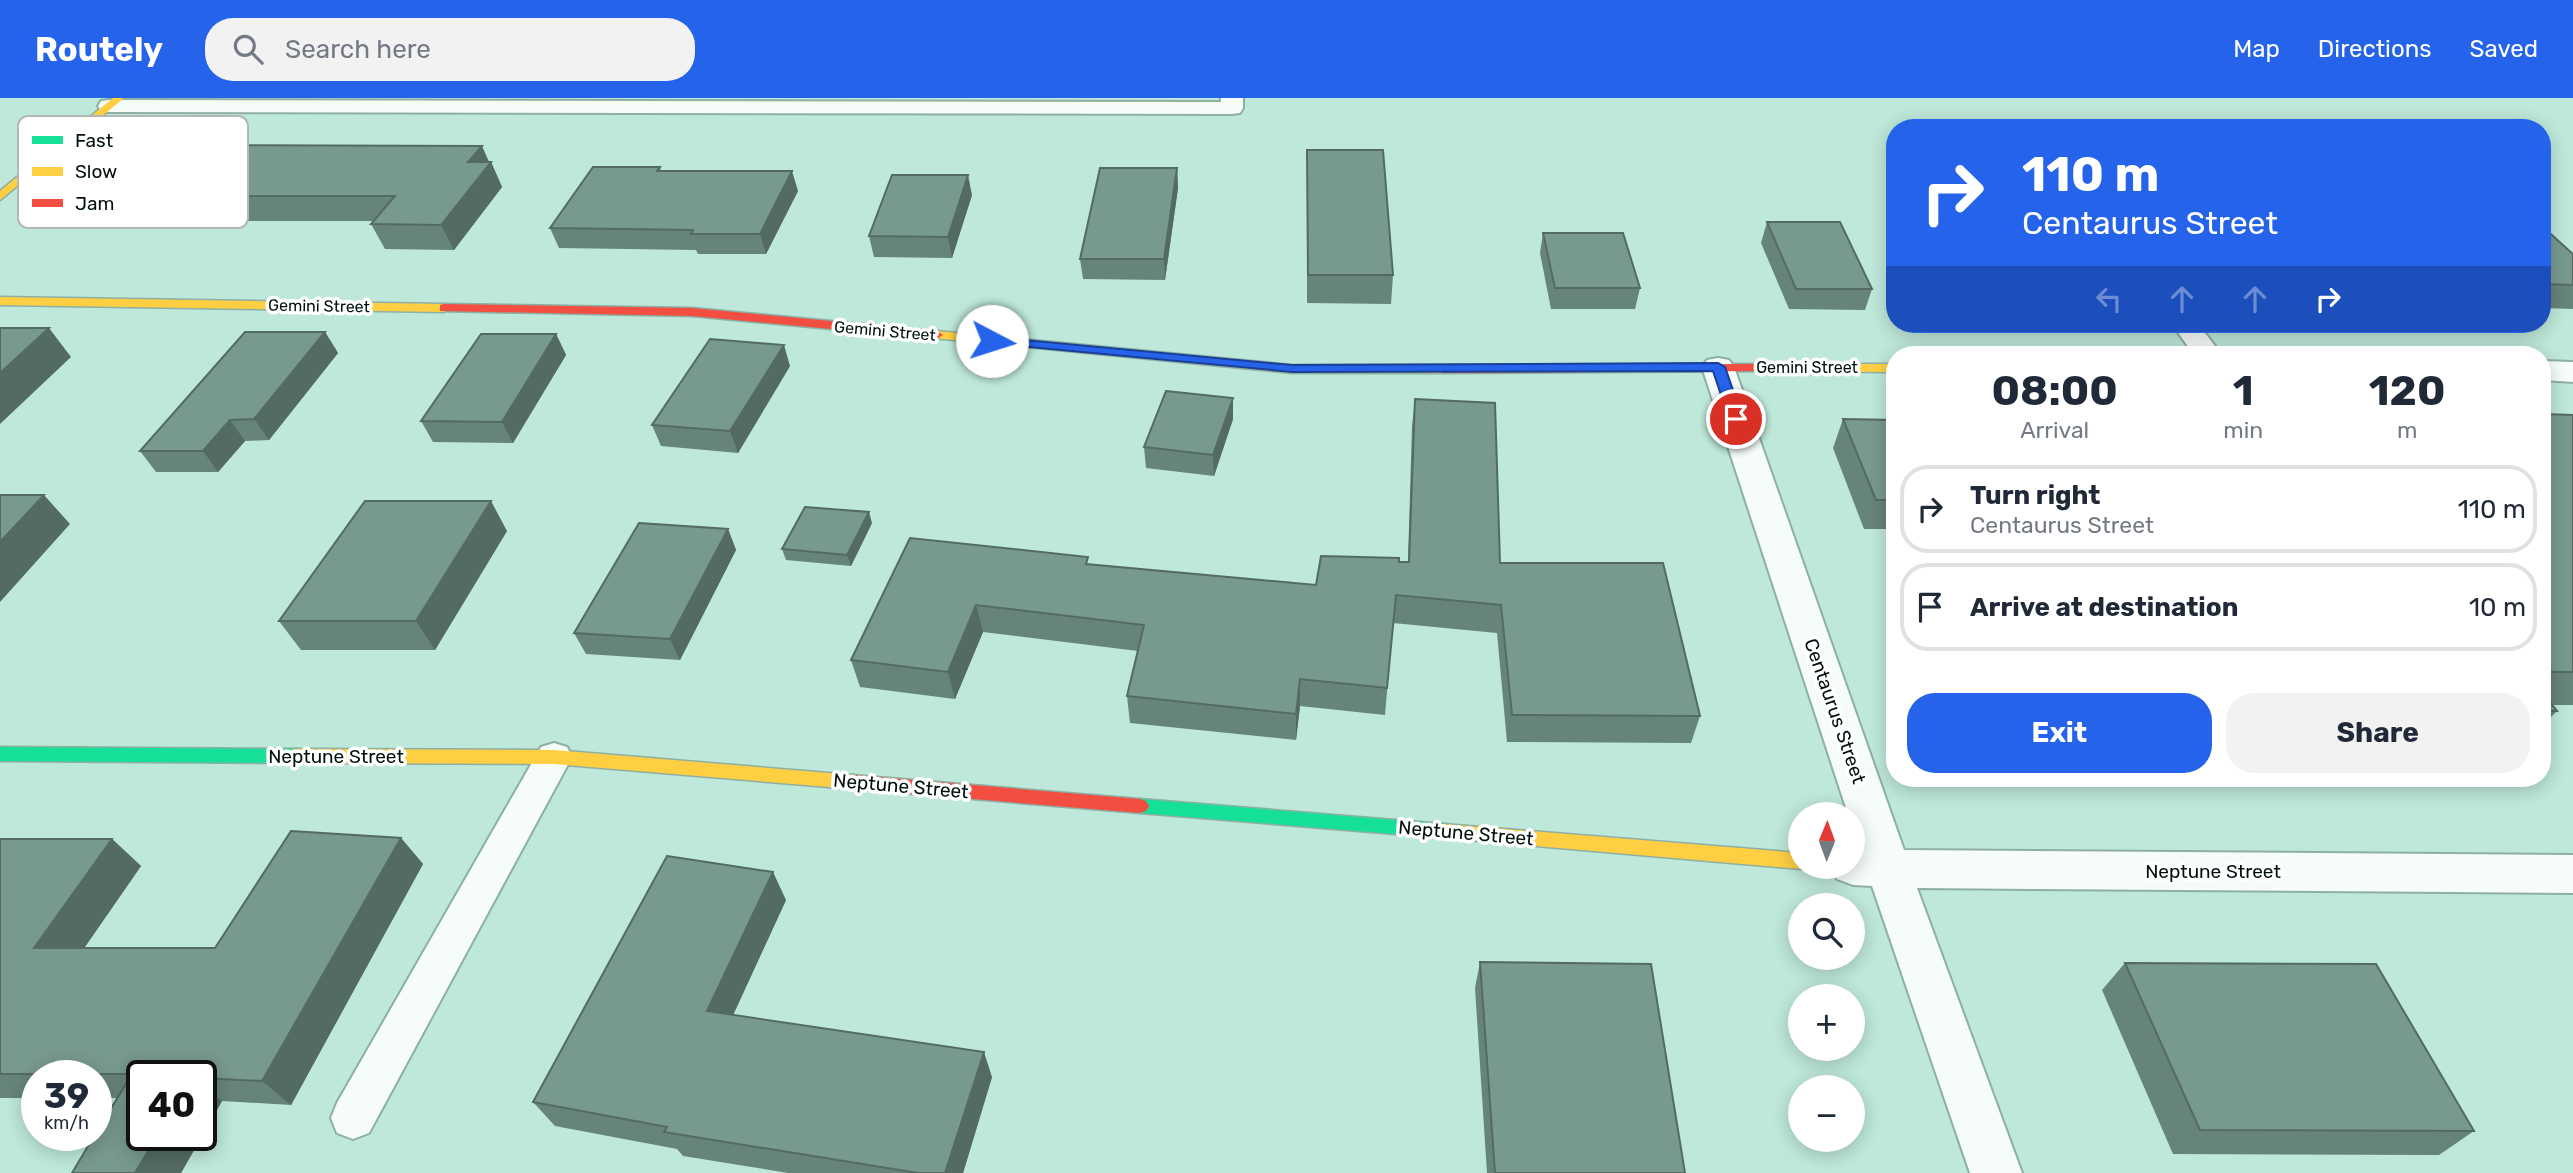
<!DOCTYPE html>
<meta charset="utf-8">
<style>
:root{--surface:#fff;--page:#f2f2f3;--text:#1f2937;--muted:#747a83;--line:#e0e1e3;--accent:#2563eb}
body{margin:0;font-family:Rubik,sans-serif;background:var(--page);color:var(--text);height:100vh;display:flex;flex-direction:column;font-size:26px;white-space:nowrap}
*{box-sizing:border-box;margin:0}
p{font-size:23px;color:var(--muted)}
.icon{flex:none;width:38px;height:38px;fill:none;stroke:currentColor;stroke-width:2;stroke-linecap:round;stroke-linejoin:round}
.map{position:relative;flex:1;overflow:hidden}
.sheet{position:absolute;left:1886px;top:248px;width:665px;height:441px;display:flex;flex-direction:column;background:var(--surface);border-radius:28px;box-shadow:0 4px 18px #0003}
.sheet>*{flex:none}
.banner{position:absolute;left:1886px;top:21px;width:665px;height:214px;border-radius:28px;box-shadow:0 4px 18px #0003;background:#2563eb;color:#fff;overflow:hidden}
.needle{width:46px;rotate:1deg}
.controls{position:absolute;left:1788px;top:704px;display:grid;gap:14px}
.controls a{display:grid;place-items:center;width:77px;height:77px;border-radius:50%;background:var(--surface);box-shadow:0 4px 18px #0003;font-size:35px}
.speed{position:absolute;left:21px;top:962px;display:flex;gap:14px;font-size:35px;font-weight:700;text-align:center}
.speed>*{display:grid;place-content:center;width:91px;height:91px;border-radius:50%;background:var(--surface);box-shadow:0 4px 18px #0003;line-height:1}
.speed small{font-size:18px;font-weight:400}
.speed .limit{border:4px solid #111;border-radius:10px;background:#fff;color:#111}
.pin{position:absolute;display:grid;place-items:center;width:60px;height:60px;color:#fff;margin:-30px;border:4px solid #fff;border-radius:50%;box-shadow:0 2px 7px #0007}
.me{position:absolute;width:77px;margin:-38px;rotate:95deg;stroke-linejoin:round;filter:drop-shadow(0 0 5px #0008)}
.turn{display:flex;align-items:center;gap:24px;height:147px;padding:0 21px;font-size:32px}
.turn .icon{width:91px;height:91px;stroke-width:2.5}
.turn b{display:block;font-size:49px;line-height:60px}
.lanes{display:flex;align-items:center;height:66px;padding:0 21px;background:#0003;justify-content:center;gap:35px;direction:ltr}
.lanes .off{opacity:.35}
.eta{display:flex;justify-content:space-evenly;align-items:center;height:119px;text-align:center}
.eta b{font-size:42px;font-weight:700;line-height:49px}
.cta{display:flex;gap:14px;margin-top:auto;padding:14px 21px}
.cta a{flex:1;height:80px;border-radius:28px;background:var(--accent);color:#fff;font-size:28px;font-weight:700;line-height:80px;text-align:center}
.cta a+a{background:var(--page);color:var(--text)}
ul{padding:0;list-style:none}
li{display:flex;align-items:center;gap:21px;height:88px;margin:0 14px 10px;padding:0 7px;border:4px solid var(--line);border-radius:28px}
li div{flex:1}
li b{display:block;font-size:26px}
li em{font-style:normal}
header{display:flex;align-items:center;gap:42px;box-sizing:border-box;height:98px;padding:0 35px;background:var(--accent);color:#fff}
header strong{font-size:33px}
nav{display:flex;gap:38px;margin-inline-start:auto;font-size:24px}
.search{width:490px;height:63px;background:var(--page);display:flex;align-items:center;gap:18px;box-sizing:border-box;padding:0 24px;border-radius:28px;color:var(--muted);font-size:26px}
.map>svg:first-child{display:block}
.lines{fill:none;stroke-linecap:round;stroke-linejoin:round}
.lane-casing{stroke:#8eafa4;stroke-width:4}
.street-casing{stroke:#8eafa4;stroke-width:4}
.fast-casing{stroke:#8eafa4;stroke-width:3}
.slow-casing{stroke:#8eafa4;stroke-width:3}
.jam-casing{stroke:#8eafa4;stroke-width:3}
.lane{fill:#f5fcf9;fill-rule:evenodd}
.street{fill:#f5fcf9;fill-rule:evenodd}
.fast{fill:#16e098;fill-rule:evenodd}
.slow{fill:#ffcf43;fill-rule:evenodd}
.jam{fill:#f24e42;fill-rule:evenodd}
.wall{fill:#67847a;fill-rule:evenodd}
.shaded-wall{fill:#546b63}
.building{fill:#78998e;stroke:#546b63;stroke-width:2}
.route{fill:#2563eb;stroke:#184099;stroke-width:2}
.labels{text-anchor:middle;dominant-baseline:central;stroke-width:7;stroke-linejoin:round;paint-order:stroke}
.far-street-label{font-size:16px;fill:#00110a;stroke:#fff}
.street-label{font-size:19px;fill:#00110a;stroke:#fff}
.key{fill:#fff;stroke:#b2b8b6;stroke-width:2}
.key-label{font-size:19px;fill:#00110a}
</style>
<header>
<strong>Routely</strong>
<div class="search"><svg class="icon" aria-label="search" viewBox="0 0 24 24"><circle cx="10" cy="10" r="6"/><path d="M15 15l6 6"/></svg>Search here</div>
<nav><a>Map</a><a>Directions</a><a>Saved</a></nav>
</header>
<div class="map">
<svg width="2573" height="1075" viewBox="0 0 2573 1075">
<rect width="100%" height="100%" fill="#bee8d9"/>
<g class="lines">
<defs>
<path id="lane" d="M1221,0H1243V10L1240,15L1232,16L109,14L101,13L98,8L101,3L109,2L1221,4Z
M2172,226H2198L2222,257H2194Z
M554,645L567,649L572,659L369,1035L353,1041L337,1035L331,1020L337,1005L541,649Z"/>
<path id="street" d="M1718,260L1729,262L1734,269L1904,752L2573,757V795L1917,790L2022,1075H1970L1872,788L1853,787L1837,781L1831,768H1853V749L1859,750L1853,733V716H1848L1702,269L1707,262Z
M2543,263L2573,264V284L2543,282Z"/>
<path id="fast" d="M0,649L296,651L302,653L305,658L302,663L296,665L0,663Z
M1140,701L1444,726L1450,728L1453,733L1450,738L1444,740L1140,715L1134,713L1131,708L1134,703Z"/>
<path id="slow" d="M113,0H124L0,102V93Z
M0,199L444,206L450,210L444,214L0,207Z
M937,233L1292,267H1443L1449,271L1443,275H1292L933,240L931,237Z
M1761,266H1895V274L1756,273L1755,270Z
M296,651L554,652L853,677L859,679L862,684L859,689L853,691L554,666L296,665L290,663L287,658L290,653Z
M1444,726L1801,755V768H1807L1801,771L1444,740L1438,738L1435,733L1438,728Z"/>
<path id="jam" d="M444,206L692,210L937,233L943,237L937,241L692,218L440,213V207Z
M1761,266L1767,270L1766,273L1443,275L1437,271L1443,267Z
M853,677L1140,701L1146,703L1149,708L1146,713L1140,715L853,691L847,689L844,684L847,679Z"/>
</defs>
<use href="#lane" class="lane-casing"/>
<use href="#street" class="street-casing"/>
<use href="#fast" class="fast-casing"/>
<use href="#slow" class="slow-casing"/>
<use href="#jam" class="jam-casing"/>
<use href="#lane" class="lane"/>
<use href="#street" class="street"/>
<use href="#fast" class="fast"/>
<use href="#slow" class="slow"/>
<use href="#jam" class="jam"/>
</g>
<path class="wall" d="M489,64H491L502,89L454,152L385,151L371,126L374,123H136L119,98Z
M660,69L661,73L798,93L766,156H698L696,152L559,150L550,130Z
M1177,70L1178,90L1165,182L1083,181L1080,161Z
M1307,79L1393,177L1391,206L1307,205Z
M972,97L952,160L874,159L869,138Z
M1767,124L1872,191L1865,212L1789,211L1761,145Z
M2543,129L2573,156V211L2543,210Z
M1543,135L1640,190L1635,211H1551L1540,155Z
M325,234L338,255L269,342L245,343L218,374H156L140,353Z
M556,236L566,257L513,345L433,344L421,323Z
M790,268L738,355L661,348L652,327Z
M1233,300V321L1214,378L1146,370L1144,349Z
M1415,301L1500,465L1700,618L1691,645L1507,644L1497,535L1393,525L1385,617L1300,608L1296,642L1130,625L1127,598L1138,553L983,534L955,601L860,589L851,562L910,440L1089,467L1316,487L1399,464H1408L1412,328Z
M2543,316L2573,317V607H2553L2557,613L2543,627Z
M1843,321L1895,322V431H1864L1833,350Z
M872,425L851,468L786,462L782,451Z
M728,431L736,452L680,562L586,556L574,535Z
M507,433L435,552H301L279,523Z
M291,733L401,740L423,766L291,1007L222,1003L181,1075H72L94,1038H96V1035L117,1000H96V978H37V1000H0V741H112L141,768L84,850H215ZM142,978H201V1038H142Z
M786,802L733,917L992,979L963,1075H788L683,1058L677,1051L555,1028L533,1004Z
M1480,864L1685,1075H1487L1475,890Z
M2125,865L2474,1033L2439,1057L2173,1056L2102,892Z"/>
<path class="shaded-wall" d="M482,48L490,66L491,64L502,89L454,152L441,127L468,64Z
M1177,70L1178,90L1165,182L1164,161Z
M792,73L798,93L766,156L760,136Z
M968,77L972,97L952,160L948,139Z
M49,230L71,259L0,326V275Z
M325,234L338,255L269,342L254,321Z
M556,236L566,257L513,345L502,324Z
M784,247L790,268L738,355L730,333Z
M1233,300V321L1214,378L1213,357Z
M230,322L245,343L218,374L203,353Z
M44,397L70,426L0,504V444Z
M491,403L507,433L435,552L416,523Z
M869,414L872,425L851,468L847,457Z
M728,431L736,452L680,562L670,541Z
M976,507L983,534L955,601L948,574Z
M1300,581V608L1296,642V616Z
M401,740L423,766L291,1007L262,983Z
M112,741L141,768L67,875L34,850Z
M773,774L786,802L723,939L707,913Z
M984,954L992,979L963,1075H945Z
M201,987L222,1003L181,1075H135L157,1038H201Z"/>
<path class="building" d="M175,47L482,48L468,64H491L441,127L371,126L395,98H119Z
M1307,52H1383L1393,177H1308Z
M593,69H660L657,73H792L760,136H691L693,132L550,130Z
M1100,70H1177L1164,161H1080Z
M892,77H968L948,139L869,138Z
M1767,124H1840L1872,191H1796Z
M2543,129L2573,156V187L2543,186Z
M1543,135H1623L1640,190H1555Z
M0,230H49L0,275Z
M245,234H325L254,321L230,322L203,353H140Z
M481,236H556L502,324L421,323Z
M710,241L784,247L730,333L652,327Z
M1166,293L1233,300L1213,357L1144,349Z
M1415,301L1495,305L1500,465H1663L1700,618L1512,617L1501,507L1396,497L1387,590L1300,581L1296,616L1127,598L1144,527L976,507L948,574L851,562L910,440L1088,459L1086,466L1316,487L1321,458L1399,460V464H1409Z
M2543,316L2573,317V574H2543Z
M1843,321L1895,322V402H1876Z
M0,397H44L0,444Z
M365,403H491L416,523H279Z
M805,409L869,414L847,457L782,451Z
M639,425L728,431L670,541L574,535Z
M2543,595L2557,613H2543Z
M291,733L401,740L262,983L201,980V978H142V1038H157L135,1075H72L94,1038H96V1035L132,976H0V741H112L34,850H215Z
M667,758L773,774L707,913L984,954L945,1075H918L664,1034L667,1029L533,1004Z
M1480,864L1651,866L1685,1075H1495Z
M2125,865L2376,866L2474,1033L2200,1032Z"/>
<path class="route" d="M992,239L1292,267L1718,265L1725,269L1743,321L1736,326L1729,321L1713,273L1292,274L987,245L986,243Z"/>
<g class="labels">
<g class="far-street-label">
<text transform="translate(319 208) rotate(1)">Gemini Street</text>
<text transform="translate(885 233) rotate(5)">Gemini Street</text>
<text x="1807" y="269">Gemini Street</text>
</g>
<g class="street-label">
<text transform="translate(1835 613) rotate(71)">Centaurus Street</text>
<text x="336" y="658">Neptune Street</text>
<text transform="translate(901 688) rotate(5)">Neptune Street</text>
<text transform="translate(1466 735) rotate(5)">Neptune Street</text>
<text x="2213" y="773">Neptune Street</text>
</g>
</g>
<rect x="18" y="18" width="230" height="112" rx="10" class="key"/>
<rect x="32" y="38" width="31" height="8" fill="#16e098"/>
<rect x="32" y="69" width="31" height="9" fill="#ffcf43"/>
<rect x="32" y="101" width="31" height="8" fill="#f24e42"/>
<g class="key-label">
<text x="75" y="49">Fast</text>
<text x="75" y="80">Slow</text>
<text x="75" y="112">Jam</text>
</g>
</svg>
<div class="controls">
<a><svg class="needle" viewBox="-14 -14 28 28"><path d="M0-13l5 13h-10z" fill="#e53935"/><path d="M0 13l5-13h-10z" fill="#747a83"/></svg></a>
<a><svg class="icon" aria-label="search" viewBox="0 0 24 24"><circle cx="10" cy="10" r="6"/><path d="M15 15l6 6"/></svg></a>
<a>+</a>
<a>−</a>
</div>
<div class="speed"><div>39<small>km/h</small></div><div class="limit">40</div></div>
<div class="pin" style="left:1736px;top:321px;background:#d93025"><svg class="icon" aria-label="arrive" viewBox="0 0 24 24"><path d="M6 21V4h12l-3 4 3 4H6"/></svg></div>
<svg class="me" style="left:992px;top:243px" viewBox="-20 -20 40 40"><circle r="19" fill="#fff"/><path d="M0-13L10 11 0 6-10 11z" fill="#2563eb"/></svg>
<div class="banner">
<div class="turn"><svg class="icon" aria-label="right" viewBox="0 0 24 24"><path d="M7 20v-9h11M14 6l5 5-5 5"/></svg><div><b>110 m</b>Centaurus Street</div></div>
<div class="lanes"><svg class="icon off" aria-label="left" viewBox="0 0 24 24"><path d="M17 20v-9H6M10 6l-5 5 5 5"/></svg><svg class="icon off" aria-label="ahead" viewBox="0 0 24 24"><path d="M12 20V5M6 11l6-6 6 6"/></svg><svg class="icon off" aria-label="ahead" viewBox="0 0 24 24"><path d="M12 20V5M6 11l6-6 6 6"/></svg><svg class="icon" aria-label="right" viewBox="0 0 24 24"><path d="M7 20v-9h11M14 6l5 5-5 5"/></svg></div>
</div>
<section class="sheet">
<div class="eta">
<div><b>08:00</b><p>Arrival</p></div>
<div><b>1</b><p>min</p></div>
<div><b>120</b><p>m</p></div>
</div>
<ul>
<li><svg class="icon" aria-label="right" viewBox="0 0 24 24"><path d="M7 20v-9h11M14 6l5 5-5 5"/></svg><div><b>Turn right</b><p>Centaurus Street</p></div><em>110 m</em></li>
<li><svg class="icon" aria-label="arrive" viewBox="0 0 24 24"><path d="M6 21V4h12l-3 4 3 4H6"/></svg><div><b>Arrive at destination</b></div><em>10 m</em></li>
</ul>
<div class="cta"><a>Exit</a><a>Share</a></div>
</section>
</div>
